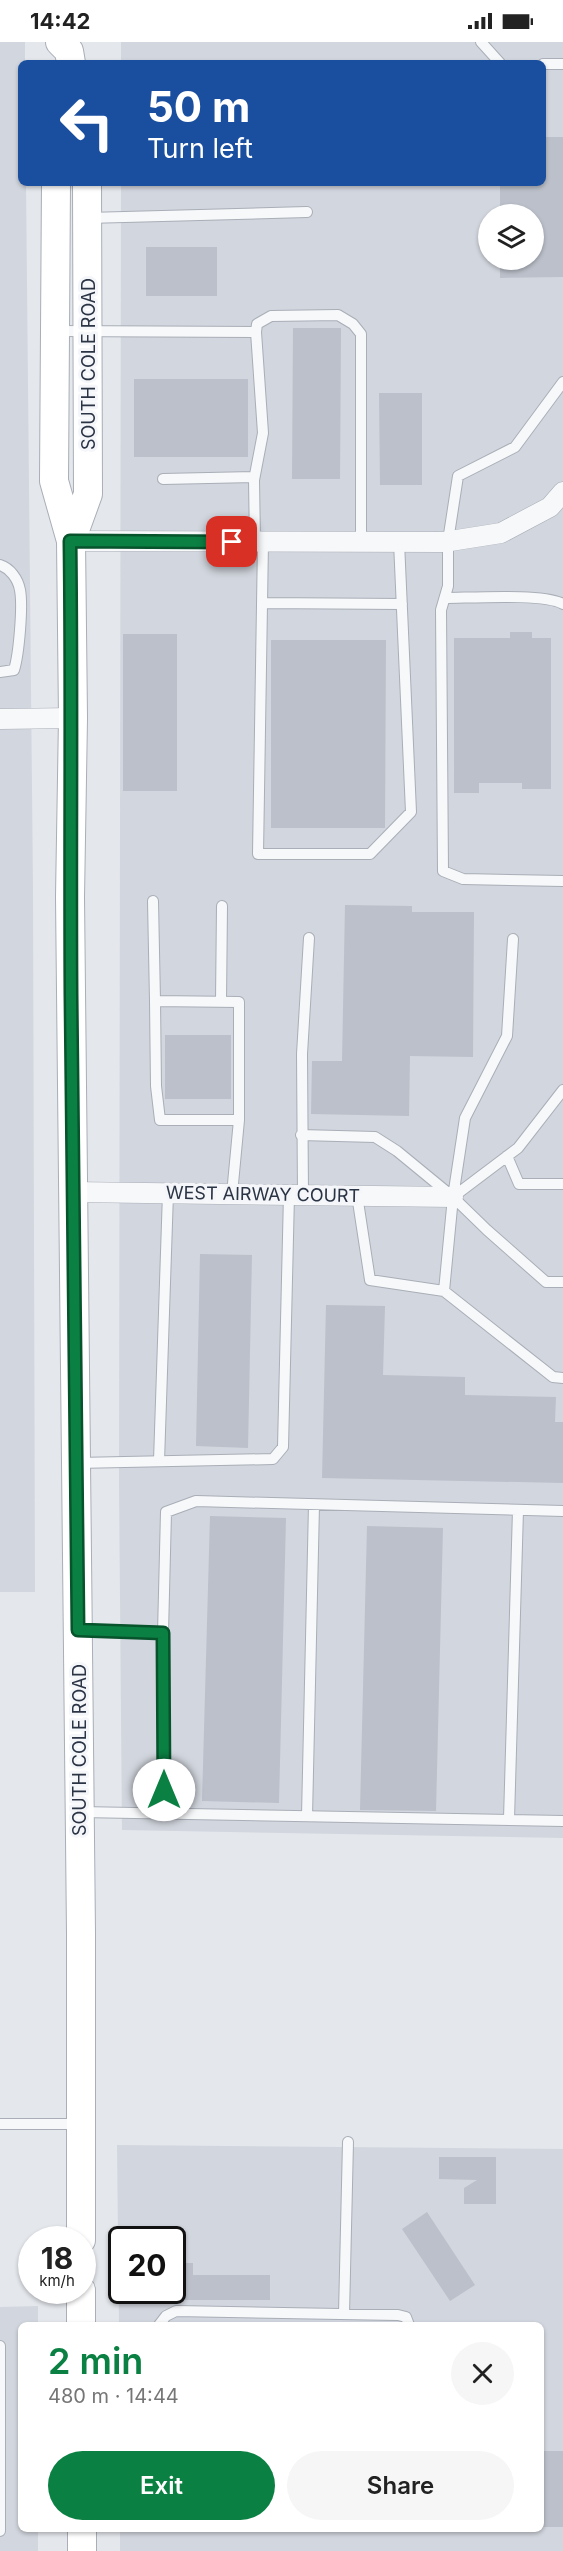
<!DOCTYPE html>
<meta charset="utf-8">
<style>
:root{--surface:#fff;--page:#f6f6f6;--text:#222;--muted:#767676;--accent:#0b8043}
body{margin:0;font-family:Inter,sans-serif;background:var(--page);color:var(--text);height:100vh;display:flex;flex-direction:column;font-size:22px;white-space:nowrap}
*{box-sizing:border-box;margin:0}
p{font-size:20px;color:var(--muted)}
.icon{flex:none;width:33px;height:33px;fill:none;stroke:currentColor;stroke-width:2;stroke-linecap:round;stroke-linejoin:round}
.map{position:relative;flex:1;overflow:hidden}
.drawer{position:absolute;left:18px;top:2280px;width:526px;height:210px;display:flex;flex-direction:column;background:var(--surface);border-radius:9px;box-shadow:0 2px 4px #0004}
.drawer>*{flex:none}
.top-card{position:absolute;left:18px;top:18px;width:528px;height:126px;border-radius:9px;box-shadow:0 2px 4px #0004;background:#1a4fa0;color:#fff;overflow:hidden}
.buttons{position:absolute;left:478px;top:162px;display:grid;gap:12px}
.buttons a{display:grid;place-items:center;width:66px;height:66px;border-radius:50%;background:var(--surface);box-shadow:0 2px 4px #0004;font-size:30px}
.speed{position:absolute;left:18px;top:2184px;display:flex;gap:12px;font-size:30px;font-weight:700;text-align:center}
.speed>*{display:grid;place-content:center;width:78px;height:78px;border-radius:50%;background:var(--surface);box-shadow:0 2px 4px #0004;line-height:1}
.speed small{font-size:15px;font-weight:400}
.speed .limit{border:3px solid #111;border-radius:9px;background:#fff;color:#111}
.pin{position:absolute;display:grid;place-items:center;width:51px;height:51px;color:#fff;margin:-26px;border-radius:12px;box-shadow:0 3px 9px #0006}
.me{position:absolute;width:66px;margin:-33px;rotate:0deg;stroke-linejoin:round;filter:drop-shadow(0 0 4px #0008)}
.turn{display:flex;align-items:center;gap:21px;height:126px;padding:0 30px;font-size:27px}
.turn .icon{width:78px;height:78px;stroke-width:2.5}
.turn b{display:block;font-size:42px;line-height:51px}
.round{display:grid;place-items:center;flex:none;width:63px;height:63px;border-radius:32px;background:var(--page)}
.headline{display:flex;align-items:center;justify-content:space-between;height:102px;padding:0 30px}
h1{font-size:36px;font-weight:600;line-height:45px;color:var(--accent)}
.cta{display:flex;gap:12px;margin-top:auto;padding:12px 30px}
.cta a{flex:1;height:69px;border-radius:36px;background:var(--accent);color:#fff;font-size:24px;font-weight:600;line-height:69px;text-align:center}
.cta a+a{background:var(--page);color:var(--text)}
.status{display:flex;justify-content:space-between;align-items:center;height:42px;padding:0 30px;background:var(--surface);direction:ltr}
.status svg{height:16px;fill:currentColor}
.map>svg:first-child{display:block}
.built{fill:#d2d6de;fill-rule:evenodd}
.building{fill:#bbc0ca}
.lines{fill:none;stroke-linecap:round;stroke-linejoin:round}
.lane-casing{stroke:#a9aeb7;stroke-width:12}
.street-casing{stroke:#a9aeb7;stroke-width:21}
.secondary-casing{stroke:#a9aeb7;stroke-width:30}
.lane{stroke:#f7f8fa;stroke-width:10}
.street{stroke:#f7f8fa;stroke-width:20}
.secondary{stroke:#fff;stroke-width:28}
.route-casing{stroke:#07532c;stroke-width:15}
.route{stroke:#0b8043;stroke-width:10}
.labels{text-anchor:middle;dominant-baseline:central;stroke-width:6;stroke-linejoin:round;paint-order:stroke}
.street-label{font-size:18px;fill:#2b3445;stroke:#f4f6f9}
</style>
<div class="status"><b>14:42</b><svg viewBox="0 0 49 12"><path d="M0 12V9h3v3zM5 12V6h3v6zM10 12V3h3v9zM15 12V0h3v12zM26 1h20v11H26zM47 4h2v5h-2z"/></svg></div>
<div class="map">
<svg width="563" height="2509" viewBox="0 0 563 2509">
<rect width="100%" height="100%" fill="#e4e7ec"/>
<path class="built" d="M0,0H25V21H21V141H26L33,848L35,1550H0Z
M121,0H563V1796L122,1788L119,1440L121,141H543V21H121ZM489,172H534V218H489Z
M117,2103L563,2107V2509H120V2487H542V2283H119ZM122,2198H172V2248H122Z
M38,2264V2283H21V2487H38V2509H0V2265Z"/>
<path class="building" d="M543,95H563V235L500,236V218H534V172H500V141H543Z
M146,205H217V254H146Z
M293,286H341L340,437H292Z
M134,337H248V415H134Z
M379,351H422V443H380Z
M510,590H532V596H551V747H522V741H479V751H454V596H510Z
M123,592H177V749H123Z
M271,598H386L385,786H271Z
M345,863L412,864V870H474L473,1015L410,1014L409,1074L311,1072L312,1019H342Z
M165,993H231V1057H165Z
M200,1212L252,1213L248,1406L196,1404Z
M326,1263L385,1264L383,1333L465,1335V1353L556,1355L555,1380H563V1441L322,1436Z
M210,1474L286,1476L279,1761L202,1759Z
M367,1484L443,1486L436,1769L360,1768Z
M439,2115H496V2162H464V2146L477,2138L439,2137Z
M427,2170L475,2243L450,2259L402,2187Z
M172,2221H193V2233H270V2258H172Z
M542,2409H563V2485H542Z"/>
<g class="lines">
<defs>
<path id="lane" d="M481,0L500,21
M543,22H563
M87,176L307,170
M57,289L256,290L263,391L254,438L255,500
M256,290L257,282L271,274L338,273L353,282L361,292V500
M563,340L515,405L458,434L448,499V544L441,568L443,829L463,837L563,839
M163,437L254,435
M263,500L258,812H370L411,770L399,500
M0,523C10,526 18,537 20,548C23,564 19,612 14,628L0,630
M445,556C469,556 545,551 563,562
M262,561L402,562
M153,859L155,959
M221,959L222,864
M301,1093L375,1095L397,1109L453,1155L487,1188L546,1240H563
M507,1114L519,1142H563
M232,1152L239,1078V960L155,959L156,1044L160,1078H239
M303,1153L302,1012L309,896
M357,1153L370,1238L444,1249L553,1335L563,1336
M453,1155L518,1106L563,1048
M444,1249L453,1155L465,1076L507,994L513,897
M159,1419L168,1151
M77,1421L273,1417L283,1405L289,1153
M78,1588L163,1591L166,1470L196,1459L563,1469
M163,1591L164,1771
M80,1770L563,1779
M307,1774L314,1463
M509,1777L518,1468
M0,2082H80
M344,2272L348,2100
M159,2283L166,2274L176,2269L398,2273L406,2275L409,2283
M0,2304V2489"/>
<path id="street" d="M71,499L444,500L501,491L550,465L563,450
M0,677L73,676
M72,1150L453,1155"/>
<path id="secondary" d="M60,0L69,9L71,21
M56,141L54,439L71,499L73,676L70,855L81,1891V2198
M71,499L88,452L87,141
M81,2248V2283
M82,2487V2509"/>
</defs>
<use href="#lane" class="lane-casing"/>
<use href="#street" class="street-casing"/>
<use href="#secondary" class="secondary-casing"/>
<use href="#lane" class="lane"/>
<use href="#street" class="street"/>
<use href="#secondary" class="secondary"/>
</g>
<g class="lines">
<defs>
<path id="route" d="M164,1748L163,1591L78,1588C77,1376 72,1165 71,953C70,802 72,651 70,499L232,500"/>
</defs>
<use href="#route" class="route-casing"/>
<use href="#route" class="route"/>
</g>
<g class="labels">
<g class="street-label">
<text transform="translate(88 322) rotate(-90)">SOUTH COLE ROAD</text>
<text transform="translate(263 1152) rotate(1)">WEST AIRWAY COURT</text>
<text transform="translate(79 1708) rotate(-90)">SOUTH COLE ROAD</text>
</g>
</g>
</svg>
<div class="buttons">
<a><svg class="icon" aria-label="layers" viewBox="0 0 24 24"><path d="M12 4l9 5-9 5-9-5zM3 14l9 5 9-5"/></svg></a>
</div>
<div class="speed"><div>18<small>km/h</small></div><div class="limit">20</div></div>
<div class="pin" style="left:232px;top:500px;background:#d93025"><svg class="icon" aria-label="arrive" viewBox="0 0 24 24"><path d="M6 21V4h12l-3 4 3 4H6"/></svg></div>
<svg class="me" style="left:164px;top:1748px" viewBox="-20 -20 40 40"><circle r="19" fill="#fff"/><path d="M0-13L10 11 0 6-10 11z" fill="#0b8043"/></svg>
<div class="top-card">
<div class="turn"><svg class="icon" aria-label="left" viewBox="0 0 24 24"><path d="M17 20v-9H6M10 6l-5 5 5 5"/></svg><div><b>50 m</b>Turn left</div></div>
</div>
<section class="drawer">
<div class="headline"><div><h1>2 min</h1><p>480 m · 14:44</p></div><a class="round"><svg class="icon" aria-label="close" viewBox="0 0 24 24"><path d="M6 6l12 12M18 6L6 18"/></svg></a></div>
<div class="cta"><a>Exit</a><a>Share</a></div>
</section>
</div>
